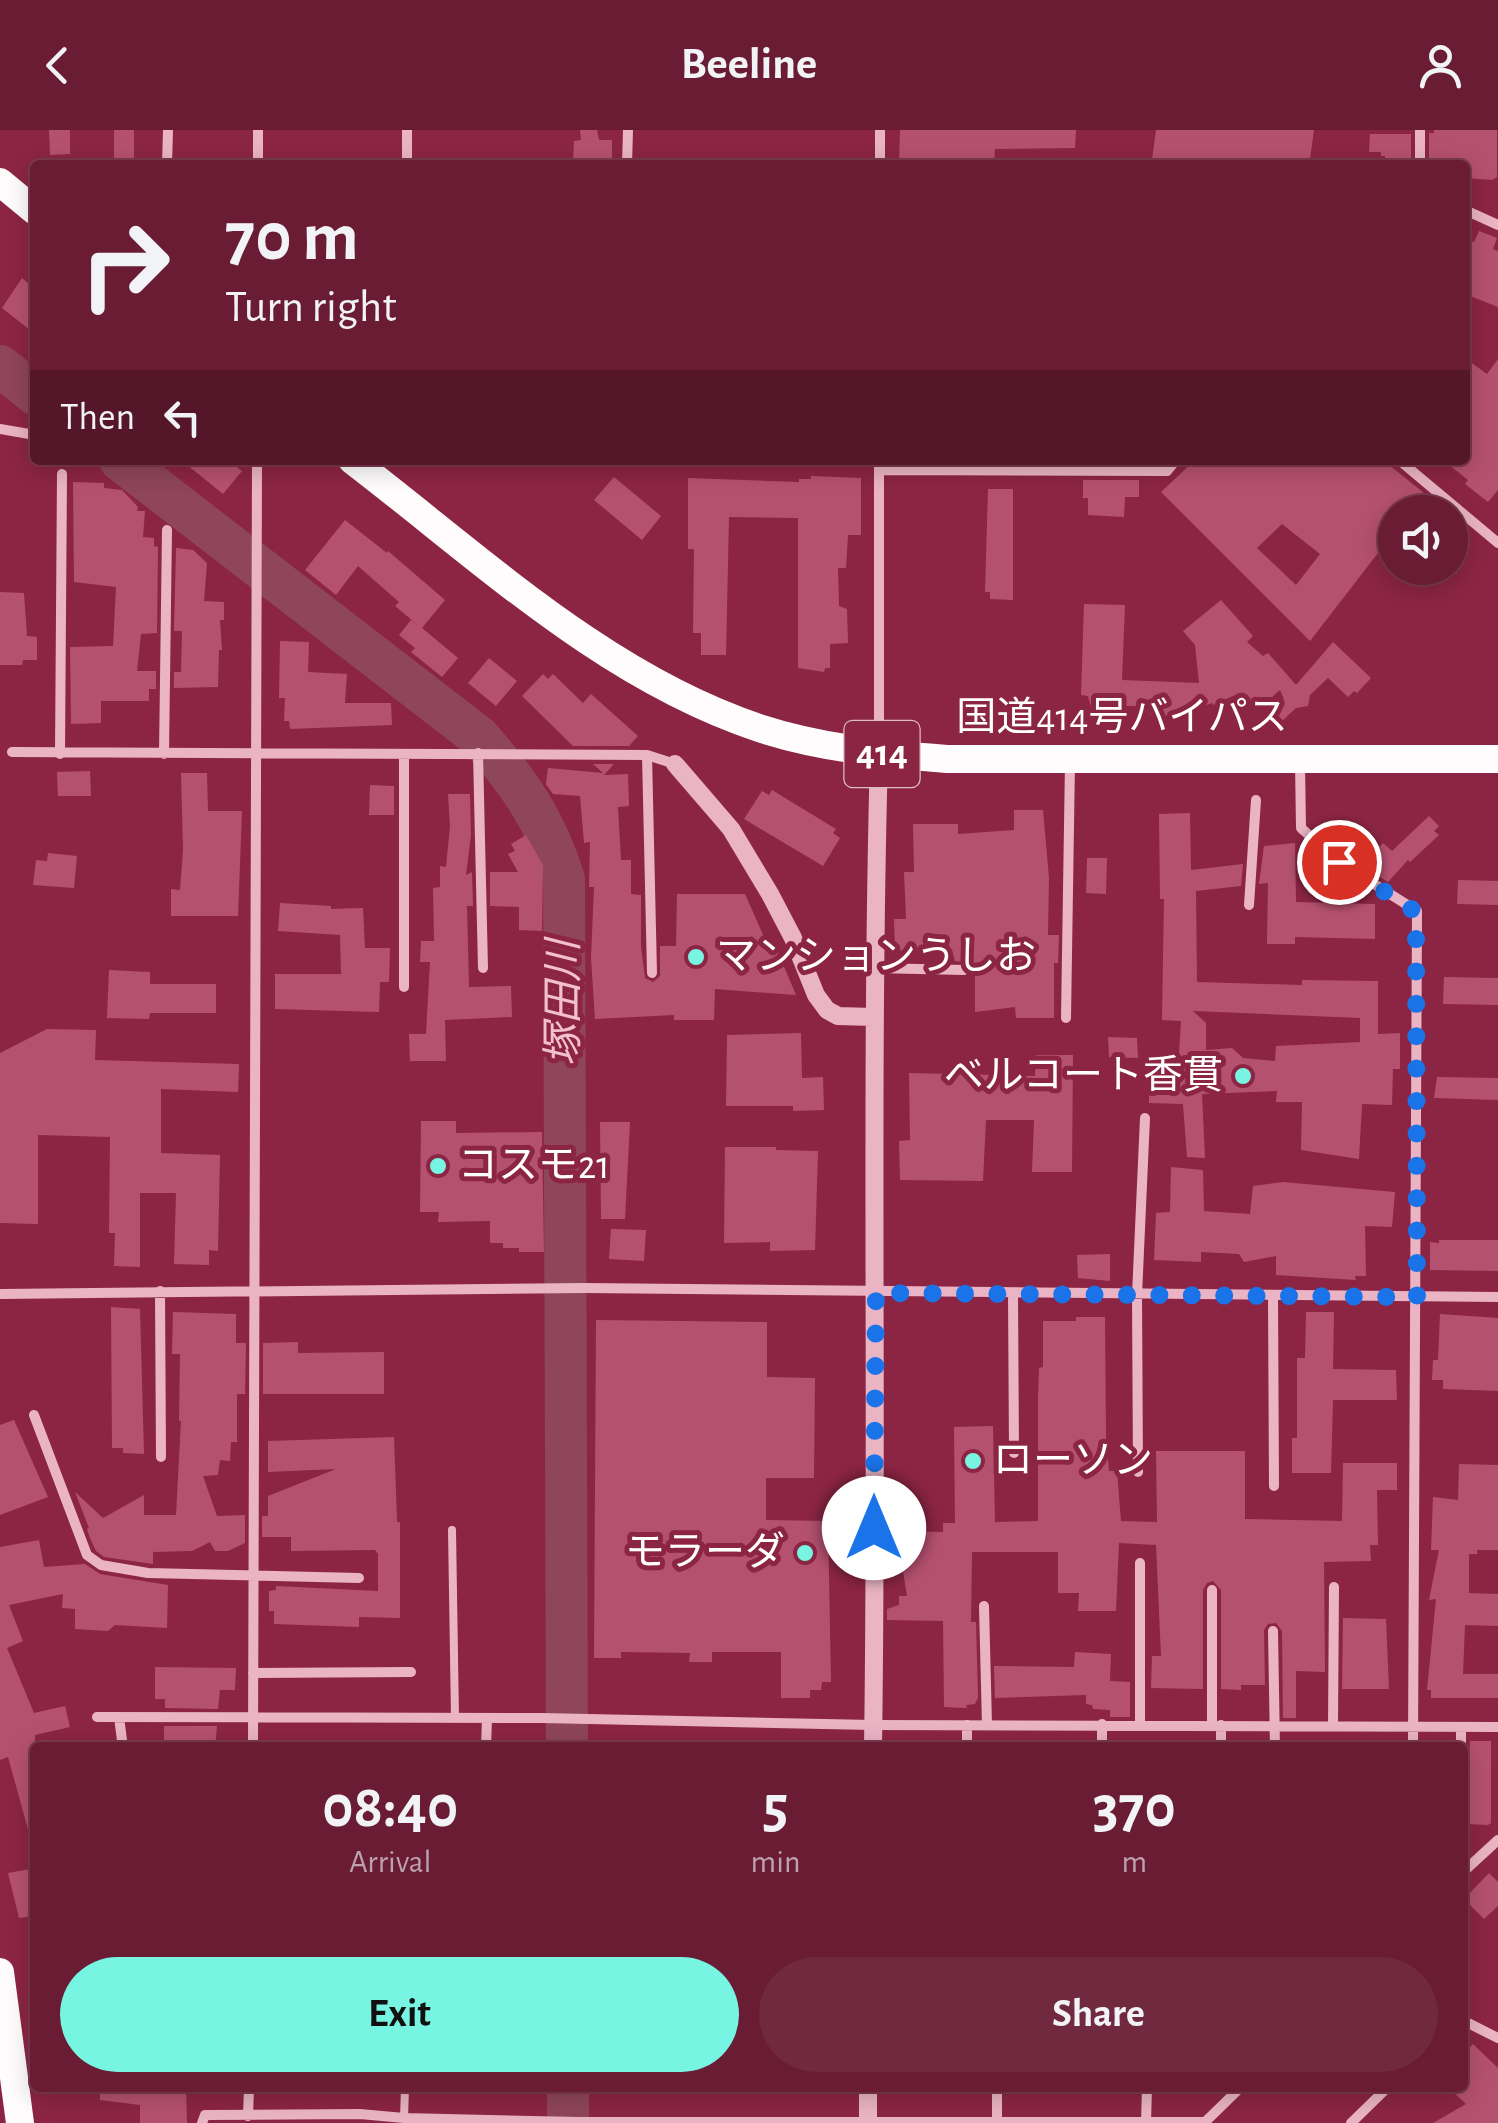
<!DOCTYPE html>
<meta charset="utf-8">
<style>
:root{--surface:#691c33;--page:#71293f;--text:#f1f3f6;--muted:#bda1ac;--line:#7c3a4e;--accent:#78f4e2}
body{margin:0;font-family:"Alegreya Sans","Noto Sans JP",sans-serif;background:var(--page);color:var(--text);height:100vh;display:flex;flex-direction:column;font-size:38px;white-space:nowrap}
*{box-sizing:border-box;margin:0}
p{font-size:32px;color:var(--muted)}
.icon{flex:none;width:55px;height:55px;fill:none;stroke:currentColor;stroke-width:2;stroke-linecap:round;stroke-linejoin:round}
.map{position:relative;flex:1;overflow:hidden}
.side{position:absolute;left:30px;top:1612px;width:1438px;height:350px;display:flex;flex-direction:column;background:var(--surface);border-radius:10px;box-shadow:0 5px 25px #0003,0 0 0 2px var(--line)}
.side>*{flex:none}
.hud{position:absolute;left:30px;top:30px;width:1440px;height:305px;border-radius:10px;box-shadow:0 5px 25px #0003,0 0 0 2px var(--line);background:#691c33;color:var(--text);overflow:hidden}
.tools{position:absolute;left:1378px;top:365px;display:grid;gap:20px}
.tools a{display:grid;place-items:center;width:90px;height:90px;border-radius:50%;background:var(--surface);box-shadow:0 5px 25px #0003,0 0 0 2px var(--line);font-size:50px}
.pin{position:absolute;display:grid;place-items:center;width:85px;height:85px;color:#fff;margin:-42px;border:5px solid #fff;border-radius:50%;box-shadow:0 2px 10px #0007}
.me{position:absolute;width:110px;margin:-55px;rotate:0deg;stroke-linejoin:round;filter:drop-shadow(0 0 8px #0008)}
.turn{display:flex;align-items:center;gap:35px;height:210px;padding:0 30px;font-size:45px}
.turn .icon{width:130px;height:130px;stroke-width:2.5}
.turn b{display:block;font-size:70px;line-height:85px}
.then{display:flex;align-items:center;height:95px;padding:0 30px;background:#0003;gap:20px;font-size:38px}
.eta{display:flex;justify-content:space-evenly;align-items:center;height:170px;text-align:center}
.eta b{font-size:60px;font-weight:700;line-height:70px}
.primary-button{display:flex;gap:20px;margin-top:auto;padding:20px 30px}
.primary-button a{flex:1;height:115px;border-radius:60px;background:var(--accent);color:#111;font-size:40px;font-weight:700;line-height:115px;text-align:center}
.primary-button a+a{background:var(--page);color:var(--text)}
header{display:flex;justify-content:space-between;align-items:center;height:130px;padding:0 30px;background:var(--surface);font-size:45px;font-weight:700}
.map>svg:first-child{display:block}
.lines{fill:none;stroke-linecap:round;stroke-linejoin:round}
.river{stroke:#8f455b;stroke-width:42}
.building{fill:#b55170;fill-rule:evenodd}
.service{stroke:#eab4c5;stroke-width:8}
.minor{stroke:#eab4c5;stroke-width:10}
.tertiary{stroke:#eab4c5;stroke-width:18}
.trunk{stroke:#fefcfc;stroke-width:28}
.route{stroke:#1a73e8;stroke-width:18;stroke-dasharray:0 32.4}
.poi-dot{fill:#78f4e2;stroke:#8c2544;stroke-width:4}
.labels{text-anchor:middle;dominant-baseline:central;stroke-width:10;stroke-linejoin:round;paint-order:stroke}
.shield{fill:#8c2544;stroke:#dcbec7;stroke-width:2.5}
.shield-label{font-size:38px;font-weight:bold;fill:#fff}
.street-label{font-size:40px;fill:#fff;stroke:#8c2544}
.poi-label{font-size:40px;fill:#fff;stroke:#8c2544;text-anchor:start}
.water-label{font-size:42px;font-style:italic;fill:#f2c0cf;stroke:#8c2544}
</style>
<header><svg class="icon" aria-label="back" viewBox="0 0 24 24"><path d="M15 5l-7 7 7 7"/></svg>Beeline<svg class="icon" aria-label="person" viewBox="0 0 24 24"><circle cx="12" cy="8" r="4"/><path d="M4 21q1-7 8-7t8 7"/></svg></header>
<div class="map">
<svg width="1498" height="1993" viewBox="0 0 1498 1993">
<rect width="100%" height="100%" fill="#8c2544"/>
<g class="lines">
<path class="river" d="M0,236L35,264
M120,330L479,607C519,652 546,691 564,749L567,1618
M568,1958V1993"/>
</g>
<path class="building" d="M49,0H70V24L50,25Z
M114,0H134V28H114Z
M580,0H597L599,10H612V29H604V34L579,35V30L573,31L574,11L581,10Z
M900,0H1076L1075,18L995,19L994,33H899Z
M1156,0H1314L1310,29H1305L1304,35L1264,31L1263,35H1156L1157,31L1152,30Z
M1434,0H1497V47L1492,50L1465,48V35H1429V3H1434Z
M1370,4H1411V35H1385V26H1381V22H1369Z
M1479,101L1497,108L1493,119L1498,121V177L1465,164V109L1474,112Z
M22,148L35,159V204L2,178Z
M1465,228L1487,244L1498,229V360L1488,372L1465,354L1468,350L1443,330H1465Z
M181,330H228L242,341L223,364Z
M1195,330H1383L1424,363V367L1411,382H1395V401L1310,511L1161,362ZM1282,394L1320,424L1296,455L1257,418Z
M811,346L861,348V405H848L846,438H838L839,476L847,479L848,513L830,514V538H825L824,542L798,538V388L729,387L726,525H701V503H693L694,419H688V348L799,352V349H811Z
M614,347L661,386L642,410L594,370Z
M1083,350H1139V367H1125L1124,387L1088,385V368H1083Z
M73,352L104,353V358L122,360L138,377L137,381H145L143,407L154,408V416L158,417L157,503L141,504L137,541H156V559H149V571H101V593L71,594L70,517L113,516L116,457L74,452Z
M988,359H1013V470L990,469V462H985Z
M345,390L387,423L388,421L445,470L422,498L458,528L442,547L411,522L415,518L399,505L411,490L419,496L395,476L399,472L358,436L336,465L305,440Z
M176,418L193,420L207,433L204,471L224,472V490H220L222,520H219L218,557L174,558V542H181L182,501H174Z
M0,462L24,463L27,506L37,507V530H23L22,535H0Z
M1221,470L1253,506L1247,512L1263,526L1268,523L1296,555L1333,512L1371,548L1357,563L1354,561L1348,567L1328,548L1310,565L1308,576L1296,578L1282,591L1272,581L1284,569L1280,560L1256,581L1239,563L1214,575L1212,573L1178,586L1150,585V576H1116L1114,582L1092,581L1088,566L1081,565L1084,474L1125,475L1122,550L1199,553L1195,515L1183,501Z
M280,511L309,512L308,542L347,544L345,573H391L392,595L290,599L289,591H284L285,568H279Z
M489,528L517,551L496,576L468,553Z
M543,544L548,549L553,544L583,573L591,564L638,606L629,616H573L522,566Z
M593,634H614L604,645L628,644L629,676L618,677L621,730H631V764L641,765V816L645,848L653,852L660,846V816H676L677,764H745L768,816L775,815L796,865L715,859L714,890H674V885L595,889L591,828L594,757H589L590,712L584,713L580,666L553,664L546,654L548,638L603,643Z
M90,641L91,666H58L57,642Z
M181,643H207L208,681H242L238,786H171V759L180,760L183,720Z
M370,655L394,656V685H369Z
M772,660L836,699L833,703L840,708L823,736L744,689L762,661L769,665Z
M448,664H470L471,705L466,745L472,742L473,776H467L469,857L511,856L512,887L445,890L446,931H410L409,904H426L430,832H420L421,811H434L433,758L440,757V736L446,737L450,696Z
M1014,680H1043L1049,748L1048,805H1059L1058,833H1054V888H1016L1015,877L975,882V833L955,831L952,822L895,820L894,789H906L904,742H914L913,694H958V704L1014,700Z
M1190,683L1191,740L1243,734L1241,756L1196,761L1197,852L1302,855V850L1378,851V904L1400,903V939H1393L1392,975L1362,974L1359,1029L1301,1020L1302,972H1276L1277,961L1202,964L1205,1028L1187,1027L1183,974L1149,973V937L1178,940L1181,891L1162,890L1164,769H1160L1159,684ZM1193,881L1360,888V912L1276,916L1275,931L1243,928L1232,918L1206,920V893Z
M1429,686L1439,696L1434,701L1439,705L1410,732L1408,730L1388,752L1372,742L1367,731L1383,713L1392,721Z
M526,705L543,735L542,801L519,800V777L490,776V742H518L508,724L515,721L511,714Z
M1295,713L1296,772L1375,774V809L1295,807V814H1267L1268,753L1259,754L1264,716Z
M48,723L77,726L74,758L33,755L36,730L47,731Z
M1087,728H1107L1106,764L1086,763Z
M1458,750L1498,751V775L1457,774Z
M280,773L331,776V779L363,778L365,818H390L389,852H380L379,882L275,879V844H341L340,805L278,801Z
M109,840L150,842V854H216V883H150L149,889L107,888Z
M1444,847L1498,848V875L1443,874Z
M47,899L96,900L95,930L239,934L238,962L161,959V1023L220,1025L218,1121L209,1120V1135L174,1134L176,1063H140V1137L114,1136L115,1103H109L110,1007L38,1005V1094L0,1093V923Z
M801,903L802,948L823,947L824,980L793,981V976H726L727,905Z
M1108,907L1137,908L1138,928L1109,927Z
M1036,925H1073L1072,1042H1032L1034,990H986L983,1051L900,1050L899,1011L910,1010L909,943L1035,946Z
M1437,947L1498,948V970L1434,968Z
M421,991H456V1003L542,1002L544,1122H519V1118H503V1113H490V1091L438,1092L439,1082H420Z
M600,992H630L625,1089H601Z
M725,1017H776V1020L818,1021L815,1120L770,1121V1112L724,1113Z
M1171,1037L1203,1040L1204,1081L1250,1084L1253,1056L1283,1052L1395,1062L1392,1097L1365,1096L1366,1146H1355L1356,1150L1276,1145V1126L1244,1132L1239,1124L1201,1122V1132L1154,1130L1156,1083L1170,1082Z
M611,1099L646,1100L644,1131L609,1129Z
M1439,1110H1498V1141L1430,1140V1112L1439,1113Z
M1110,1124V1151L1078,1148L1077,1125Z
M111,1177L140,1179L144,1324L123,1323V1318H112Z
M173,1182L236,1184V1213H246L245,1264H237V1312H231L230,1331L220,1330L218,1345L203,1346L217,1386L245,1385V1413L228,1421H215L210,1412L192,1421L153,1422V1434L104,1427L96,1421L90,1408L87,1399L89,1398L75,1362L103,1388L144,1365V1385H176L181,1291H179L180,1224H172Z
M1306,1182H1334L1333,1239L1396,1240L1397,1270H1333L1331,1343H1292V1308H1297V1228H1305Z
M1440,1184L1498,1188V1261L1443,1259V1250H1432L1433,1230H1438Z
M1076,1187H1105L1106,1307L1109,1341H1117L1121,1391L1157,1392L1156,1321H1245V1389L1342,1391L1343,1333H1397V1360H1377L1378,1415H1370L1371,1431L1324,1432L1325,1542L1296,1541V1588H1283L1282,1501L1276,1493L1268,1494L1264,1500L1265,1555H1241V1560L1221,1559V1460L1213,1451L1207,1453L1203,1460V1559L1151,1558L1152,1526H1161L1156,1415L1119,1413L1116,1481H1078L1079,1463H1058V1422H972L971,1492H976L978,1568L975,1574L966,1575L967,1578L944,1577L943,1491L887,1490V1479L899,1475V1466H907L901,1429H892L893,1408L910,1401L943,1402V1393H955L954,1297L993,1296L995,1392L1038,1391V1270L1039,1238L1043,1237V1191H1076Z
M596,1190L767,1192V1247L815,1248L814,1348H766V1390L828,1391L831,1552H822L821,1560H810V1568H781V1522H712V1532H689L690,1523L621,1522V1528H594Z
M298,1212V1223L384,1222V1264H263V1213Z
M14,1290L48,1367L0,1385V1295Z
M394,1307L397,1392H400V1488L359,1487V1497L274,1494V1481H269V1461L276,1460V1456L378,1461V1424L375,1420L291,1421V1407H262V1386H268V1366L336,1339L268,1342V1311Z
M1459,1334L1498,1335V1420H1477V1424H1469V1463L1498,1464V1496L1465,1495L1463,1544H1498V1568H1431V1560H1427L1436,1469L1429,1470L1439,1420H1431L1433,1367L1458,1370Z
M39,1410L44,1437L85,1434L100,1444L168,1455L167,1498L115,1495L108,1501L75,1499V1479L62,1478L63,1464L9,1475L23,1511L7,1518L34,1583L65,1576L70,1597L35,1605V1702L29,1703L8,1627L0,1630V1417Z
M1343,1488L1386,1489L1389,1559H1342Z
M1075,1522L1111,1524L1110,1551L1130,1552V1587H1110V1580L1093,1579L1092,1575L1086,1574V1565L995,1568L994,1536L1074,1537Z
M155,1537L236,1538L235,1560H220L218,1579L165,1578V1569H155Z
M164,1596H217L215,1618H164Z
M1470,1611H1491V1693L1488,1695L1467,1694Z
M35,1738V1786L19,1788L8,1743Z
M1489,1743L1498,1752V1776L1484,1789L1464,1769Z
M1473,1914L1498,1938V1993H1433L1466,1974L1449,1958H1462V1925Z
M100,1958H186L187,1993H140V1975L100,1970Z"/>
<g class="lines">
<path class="service" d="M452,1400L455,1588
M404,1988L405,1958"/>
<path class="minor" d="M880,0V35
M167,35L168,0
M258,35V0
M407,35V0
M627,35L628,0
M1420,35V0
M1465,80L1498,95
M0,299L35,305
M879,330V619
M1399,330L1498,413
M879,340L1167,341L1176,330
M12,622L647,625L675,634
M478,623L483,838
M60,624L62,344
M164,624L167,400
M647,625L652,843
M1300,633L1301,698L1339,732L1417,781L1413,1618
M1249,775L1256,670
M874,838L964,840
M404,857V624
M1066,888L1070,632
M160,1161L161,1327
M0,1164L585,1158L1498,1167
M1013,1164L1014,1323
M1273,1166L1274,1356
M34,1285L87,1425L101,1435L148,1443L359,1448
M1138,1342L1137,1165L1145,988
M1140,1433V1594
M984,1476L987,1595
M1273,1501L1275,1618
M253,1543L411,1542
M97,1587L542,1588L873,1595L1498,1597
M119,1587L123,1618
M967,1595V1618
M1212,1595V1460
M1333,1596L1334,1457
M253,1618L257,330
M486,1618L487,1588
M1102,1618V1594
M1221,1618V1595
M1461,1618V1597
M1462,1743L1498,1710
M1462,1890L1498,1908
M248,1986L249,1958
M997,1992V1958
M1146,1992L1147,1958
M202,1993L205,1985L360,1984L404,1988L579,1992H1206
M1204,1993L1240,1958
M1351,1993L1387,1958"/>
<path class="tertiary" d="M675,634L731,699L770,764L793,808L816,865L827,880L838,886L873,887
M873,1618C878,1286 870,955 879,624
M868,1993V1958"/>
<path class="trunk" d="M0,52L35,81
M352,330C479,427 605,547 759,598C820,618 883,624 947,629H1498
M0,1842L20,1993"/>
</g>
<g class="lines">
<path class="route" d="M874,1398L876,1163L1417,1167L1416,782L1339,732"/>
</g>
<g class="poi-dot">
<circle cx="696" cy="827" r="10"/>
<circle cx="1243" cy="946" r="10"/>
<circle cx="438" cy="1036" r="10"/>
<circle cx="973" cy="1331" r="10"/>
<circle cx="805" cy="1423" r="10"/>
</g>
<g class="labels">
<rect class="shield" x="844.5" y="591" width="75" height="66" rx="8"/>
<g class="shield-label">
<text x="882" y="624">414</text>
</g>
<g class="street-label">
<text x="1122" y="588">国道414号バイパス</text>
</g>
<g class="poi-label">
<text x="716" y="827">マンションうしお</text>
<text x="1223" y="946" text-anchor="end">ベルコート香貫</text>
<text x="458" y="1036">コスモ21</text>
<text x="993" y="1331">ローソン</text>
<text x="785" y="1423" text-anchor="end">モラーダ</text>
</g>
<g class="water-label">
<text transform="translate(564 873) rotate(-90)">塚田川</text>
</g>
</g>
</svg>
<div class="tools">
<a><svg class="icon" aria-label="sound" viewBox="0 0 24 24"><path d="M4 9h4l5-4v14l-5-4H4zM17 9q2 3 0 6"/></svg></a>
</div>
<div class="pin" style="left:1339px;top:732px;background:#d93025"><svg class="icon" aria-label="arrive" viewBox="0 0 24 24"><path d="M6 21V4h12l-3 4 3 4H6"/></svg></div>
<svg class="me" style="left:874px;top:1398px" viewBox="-20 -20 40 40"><circle r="19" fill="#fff"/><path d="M0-13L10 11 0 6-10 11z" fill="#1a73e8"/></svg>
<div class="hud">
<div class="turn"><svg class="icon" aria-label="right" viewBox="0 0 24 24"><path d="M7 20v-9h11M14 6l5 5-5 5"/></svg><div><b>70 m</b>Turn right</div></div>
<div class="then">Then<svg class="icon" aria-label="left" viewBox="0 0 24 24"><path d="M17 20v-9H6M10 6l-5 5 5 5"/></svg></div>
</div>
<section class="side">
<div class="eta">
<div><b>08:40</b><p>Arrival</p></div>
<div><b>5</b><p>min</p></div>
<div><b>370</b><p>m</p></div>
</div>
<div class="primary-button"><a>Exit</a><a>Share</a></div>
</section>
</div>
